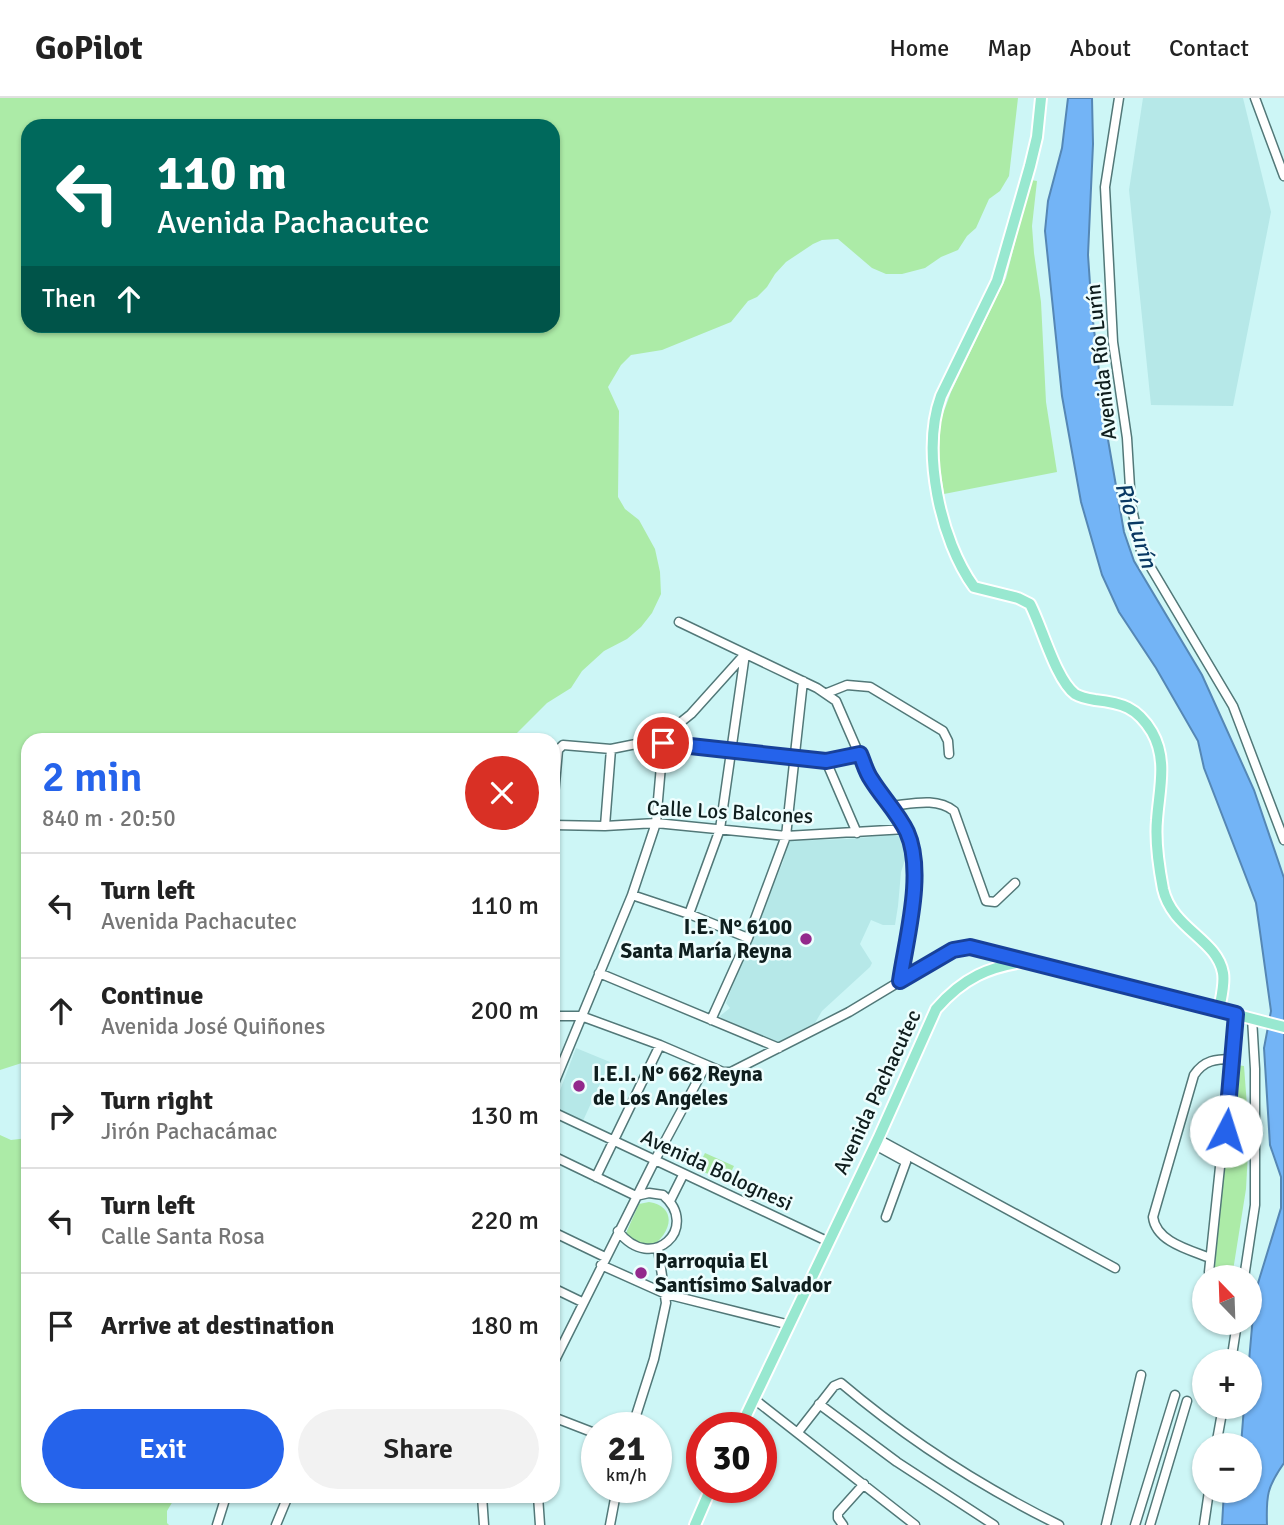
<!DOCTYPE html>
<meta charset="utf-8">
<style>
:root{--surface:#fff;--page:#f2f2f2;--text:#222;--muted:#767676;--line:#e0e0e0;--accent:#2563eb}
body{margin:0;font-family:Signika,sans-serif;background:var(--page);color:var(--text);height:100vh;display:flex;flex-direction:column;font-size:26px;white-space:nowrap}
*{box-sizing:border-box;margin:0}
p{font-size:23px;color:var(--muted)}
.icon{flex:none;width:38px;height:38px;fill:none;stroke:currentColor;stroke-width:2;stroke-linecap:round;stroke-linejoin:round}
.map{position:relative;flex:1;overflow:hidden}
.panel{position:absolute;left:21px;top:635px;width:539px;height:770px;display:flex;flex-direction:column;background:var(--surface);border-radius:21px;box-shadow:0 2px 5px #0004}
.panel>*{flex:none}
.top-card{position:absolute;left:21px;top:21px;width:539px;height:214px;border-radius:21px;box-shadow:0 2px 5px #0004;background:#00695c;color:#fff;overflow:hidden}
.needle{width:46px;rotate:337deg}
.tools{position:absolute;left:1192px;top:1167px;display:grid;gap:14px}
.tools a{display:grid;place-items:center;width:70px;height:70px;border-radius:50%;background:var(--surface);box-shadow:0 2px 5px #0004;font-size:35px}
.speed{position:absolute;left:581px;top:1314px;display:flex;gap:14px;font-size:35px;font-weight:700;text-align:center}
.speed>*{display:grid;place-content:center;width:91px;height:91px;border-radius:50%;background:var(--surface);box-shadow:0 2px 5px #0004;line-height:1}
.speed small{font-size:18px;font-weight:400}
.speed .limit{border:10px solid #d22;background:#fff;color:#111}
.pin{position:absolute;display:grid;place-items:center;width:60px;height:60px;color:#fff;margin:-30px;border:4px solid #fff;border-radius:50%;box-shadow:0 2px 7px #0007}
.me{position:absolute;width:77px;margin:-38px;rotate:5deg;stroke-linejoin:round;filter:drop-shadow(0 0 5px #0008)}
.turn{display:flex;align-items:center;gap:24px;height:147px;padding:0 21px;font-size:32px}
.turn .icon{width:91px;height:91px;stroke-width:2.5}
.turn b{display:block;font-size:49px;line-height:60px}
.then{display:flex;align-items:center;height:66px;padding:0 21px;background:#0003;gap:14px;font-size:26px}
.round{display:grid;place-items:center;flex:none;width:74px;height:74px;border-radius:37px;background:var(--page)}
.summary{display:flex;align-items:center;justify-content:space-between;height:119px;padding:0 21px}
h1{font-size:42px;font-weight:600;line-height:52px;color:var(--accent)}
.primary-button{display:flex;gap:14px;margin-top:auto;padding:14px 21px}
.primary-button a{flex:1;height:80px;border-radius:42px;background:var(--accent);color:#fff;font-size:28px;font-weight:600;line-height:80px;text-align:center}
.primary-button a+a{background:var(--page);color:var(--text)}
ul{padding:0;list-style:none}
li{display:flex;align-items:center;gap:21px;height:105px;padding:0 21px;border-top:2px solid var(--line)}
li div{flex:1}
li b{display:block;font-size:26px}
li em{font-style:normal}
header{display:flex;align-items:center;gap:42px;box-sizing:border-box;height:98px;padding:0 35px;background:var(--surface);border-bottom:2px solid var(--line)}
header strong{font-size:33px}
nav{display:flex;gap:38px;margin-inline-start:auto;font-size:24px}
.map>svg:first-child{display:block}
.built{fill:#b6e8e8}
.green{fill:#aceba7;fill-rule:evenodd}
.water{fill:#73b4f6;stroke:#5587b5;stroke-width:2}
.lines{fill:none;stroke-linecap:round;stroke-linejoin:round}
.minor-casing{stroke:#527878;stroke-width:11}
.major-casing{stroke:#fff;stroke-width:14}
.minor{stroke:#fff;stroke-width:8}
.major{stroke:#98e8d0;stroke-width:10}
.route-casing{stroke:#184099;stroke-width:18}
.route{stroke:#2563eb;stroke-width:12}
.poi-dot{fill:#93298c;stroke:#eefefe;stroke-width:2.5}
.labels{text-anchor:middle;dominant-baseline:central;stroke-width:5;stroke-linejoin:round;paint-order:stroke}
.street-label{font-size:21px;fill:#0f1e1e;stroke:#eefefe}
.poi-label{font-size:21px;font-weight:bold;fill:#0f1e1e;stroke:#eefefe;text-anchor:start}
.water-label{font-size:23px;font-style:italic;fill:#093963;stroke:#eefefe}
</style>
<header>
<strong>GoPilot</strong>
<nav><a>Home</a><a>Map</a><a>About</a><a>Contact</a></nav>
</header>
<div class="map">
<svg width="1284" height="1427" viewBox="0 0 1284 1427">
<rect width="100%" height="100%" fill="#cdf6f6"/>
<path class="built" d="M1143,0H1243L1271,114L1233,308L1151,307L1129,92Z
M893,737L904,739L906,759L901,774L898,808L895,827H883L871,822L860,846L872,865L870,869L822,913L815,925L779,944L721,920L720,918L730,910L726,905L752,836L783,764L788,743L848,741Z
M576,950L610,964L582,1025L553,1011Z"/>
<path class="green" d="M0,0H1018L1009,78L1000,93L989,101L976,130L967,138L958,152L941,159L925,170L902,176H886L872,170L838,141L822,142L813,146L786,164L775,176L767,189L757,199L748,203L731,224L662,252L631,257L621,267L608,289L619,313L618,399L625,411L639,422L655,451L660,474L661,496L652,515L641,529L627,541L604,553L582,573L571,590L547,605L510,642H28V963L0,972ZM553,28V228H28V28Z
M1031,82L1037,83L1032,128L1034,155L1041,204L1046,304L1057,374L944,396L939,362L940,324L951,294L1006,180Z
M1237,967L1244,968L1249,1035L1246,1091L1232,1179L1214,1180L1221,1098Z
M0,1037L11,1042L28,1040V1398H176L167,1413V1425L169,1427H0Z
M705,1055L734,1068L726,1084L697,1071Z
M649,1104C679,1109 671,1137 650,1149L633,1145L626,1135L639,1106Z"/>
<path class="water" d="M1068,0H1092L1093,46L1088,157L1092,215L1106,330L1124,434L1134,463L1202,577L1254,692L1284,780V1365C1267,1389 1266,1398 1267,1427H1222L1224,1393H1250V1348L1241,1347L1244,1309H1250L1249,1263L1255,1195L1281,1110V1079L1270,1047L1264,950L1271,913L1256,805L1204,670L1198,643L1156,570L1119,514L1102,477L1081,404L1062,298L1045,133L1048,103L1062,50Z"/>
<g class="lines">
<defs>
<path id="minor" d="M1119,0L1105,89L1113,244L1127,340L1131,406L1141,453L1233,608L1284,742
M1255,0L1284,78
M679,524L817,590L836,603L869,679L906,731L912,747L915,765L912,803L900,883
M827,595L847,587L870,589L943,633L948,643L949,656
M826,663L857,735
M890,708C912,706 936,699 954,713L986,803L995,804L1015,785
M553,709L558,652L563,647L611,651L636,646L663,645L826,663L860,656
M553,727L605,728L656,725L786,738L906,731
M605,728L611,651
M632,797L689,816L748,840
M689,816L720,731L745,556
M599,875L779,950
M553,918H581L660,947L723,974H731L849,914L952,852L970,849L1027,862
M711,922L748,840L786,738L803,583
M553,988L632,797L656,725L663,645L676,628L691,616L745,556
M553,1014L829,1144
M878,1041L1115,1170
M875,1047L906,1064L886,1119
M553,1058L636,1098L649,1095L663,1097C701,1129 652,1177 618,1133
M596,1079L660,947
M670,1103L683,1077
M553,1134L605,1159
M1210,1160C1190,1152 1156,1144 1153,1119L1194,977C1204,962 1216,961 1232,961
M601,1167L666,1196L790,1227
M1209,1174L1236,916
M1244,1180L1255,1107V971L1252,920
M553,1190L582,1204
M1231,1264L1237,1225
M553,1266L655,1062L706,967
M754,1301L915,1427
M819,1306L897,1364L994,1427
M553,1319L597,1336
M632,1330L654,1261L666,1205L658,1150
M798,1334L834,1288L841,1285C907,1341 982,1389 1059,1427
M1216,1348L1223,1309
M482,1398L484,1427
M538,1398L540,1427
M217,1427L226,1398
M276,1427L288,1398
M610,1427L617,1390
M843,1427L838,1420V1415L864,1386
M1106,1427L1141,1277
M1135,1427L1175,1297
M1150,1427L1187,1303
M1204,1427L1209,1393"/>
<path id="major" d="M1041,0L1037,39L1030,68L997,183L941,298C921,353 940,442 974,489L1018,500L1030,506C1042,529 1056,582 1075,596C1080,599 1089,601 1095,602C1122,605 1137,609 1152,634C1168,662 1159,692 1157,722C1155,743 1159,770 1163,791C1172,831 1217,841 1223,875C1225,886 1221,900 1219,912
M740,1330L878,1041L936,911C963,880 989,868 1030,863L1284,929
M695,1427L711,1390"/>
</defs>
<use href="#minor" class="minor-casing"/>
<use href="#major" class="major-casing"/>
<use href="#minor" class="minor"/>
<use href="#major" class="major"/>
</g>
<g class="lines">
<defs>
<path id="route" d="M663,645L826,663L860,656C864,665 866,674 871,681C882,699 898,715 907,734C925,774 906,841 900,883L953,852L970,849L1236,916L1226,1033"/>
</defs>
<use href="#route" class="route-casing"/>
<use href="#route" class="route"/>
</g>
<g class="poi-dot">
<circle cx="806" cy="841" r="7"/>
<circle cx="579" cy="988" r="7"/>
<circle cx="641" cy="1175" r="7"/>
</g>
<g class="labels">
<g class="street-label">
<text transform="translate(1101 264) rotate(-96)">Avenida Río Lurín</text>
<text transform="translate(730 714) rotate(3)">Calle Los Balcones</text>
<text transform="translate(877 994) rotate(-65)">Avenida Pachacutec</text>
<text transform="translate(717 1072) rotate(25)">Avenida Bolognesi</text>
</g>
<g class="poi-label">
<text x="792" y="829" text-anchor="end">I.E. N° 6100<tspan x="792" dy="24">Santa María Reyna</tspan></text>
<text x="593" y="976">I.E.I. N° 662 Reyna<tspan x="593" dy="24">de Los Angeles</tspan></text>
<text x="655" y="1163">Parroquia El<tspan x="655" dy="24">Santísimo Salvador</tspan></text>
</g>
<g class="water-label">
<text transform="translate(1136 427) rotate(72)">Río Lurín</text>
</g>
</g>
</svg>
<div class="tools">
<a><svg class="needle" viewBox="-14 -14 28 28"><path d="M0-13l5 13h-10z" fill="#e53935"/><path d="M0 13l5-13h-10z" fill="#767676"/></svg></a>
<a>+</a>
<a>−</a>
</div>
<div class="speed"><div>21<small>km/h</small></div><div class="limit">30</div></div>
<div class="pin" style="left:663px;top:645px;background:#d93025"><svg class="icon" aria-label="arrive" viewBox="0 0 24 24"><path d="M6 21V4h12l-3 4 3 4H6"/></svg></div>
<svg class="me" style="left:1226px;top:1033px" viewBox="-20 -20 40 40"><circle r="19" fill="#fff"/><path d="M0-13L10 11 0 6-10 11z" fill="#2563eb"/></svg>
<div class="top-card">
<div class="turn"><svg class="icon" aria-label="left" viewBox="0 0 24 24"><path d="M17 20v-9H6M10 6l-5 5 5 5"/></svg><div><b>110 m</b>Avenida Pachacutec</div></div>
<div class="then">Then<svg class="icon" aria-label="ahead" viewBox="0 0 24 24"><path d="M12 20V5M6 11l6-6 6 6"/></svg></div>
</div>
<section class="panel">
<div class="summary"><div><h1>2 min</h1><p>840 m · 20:50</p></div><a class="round" style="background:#d93025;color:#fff"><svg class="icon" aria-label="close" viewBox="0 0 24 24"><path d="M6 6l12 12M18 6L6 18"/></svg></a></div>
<ul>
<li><svg class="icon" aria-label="left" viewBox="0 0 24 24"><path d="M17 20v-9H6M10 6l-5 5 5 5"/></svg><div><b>Turn left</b><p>Avenida Pachacutec</p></div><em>110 m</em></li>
<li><svg class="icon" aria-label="ahead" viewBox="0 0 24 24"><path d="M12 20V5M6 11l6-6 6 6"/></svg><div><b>Continue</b><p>Avenida José Quiñones</p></div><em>200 m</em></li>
<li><svg class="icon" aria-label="right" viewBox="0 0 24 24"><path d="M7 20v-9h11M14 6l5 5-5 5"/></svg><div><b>Turn right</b><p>Jirón Pachacámac</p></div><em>130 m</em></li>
<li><svg class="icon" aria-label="left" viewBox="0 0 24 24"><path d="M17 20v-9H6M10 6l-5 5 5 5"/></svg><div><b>Turn left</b><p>Calle Santa Rosa</p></div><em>220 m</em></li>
<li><svg class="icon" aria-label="arrive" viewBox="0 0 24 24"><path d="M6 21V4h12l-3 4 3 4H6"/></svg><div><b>Arrive at destination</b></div><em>180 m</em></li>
</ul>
<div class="primary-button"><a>Exit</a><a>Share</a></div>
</section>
</div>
